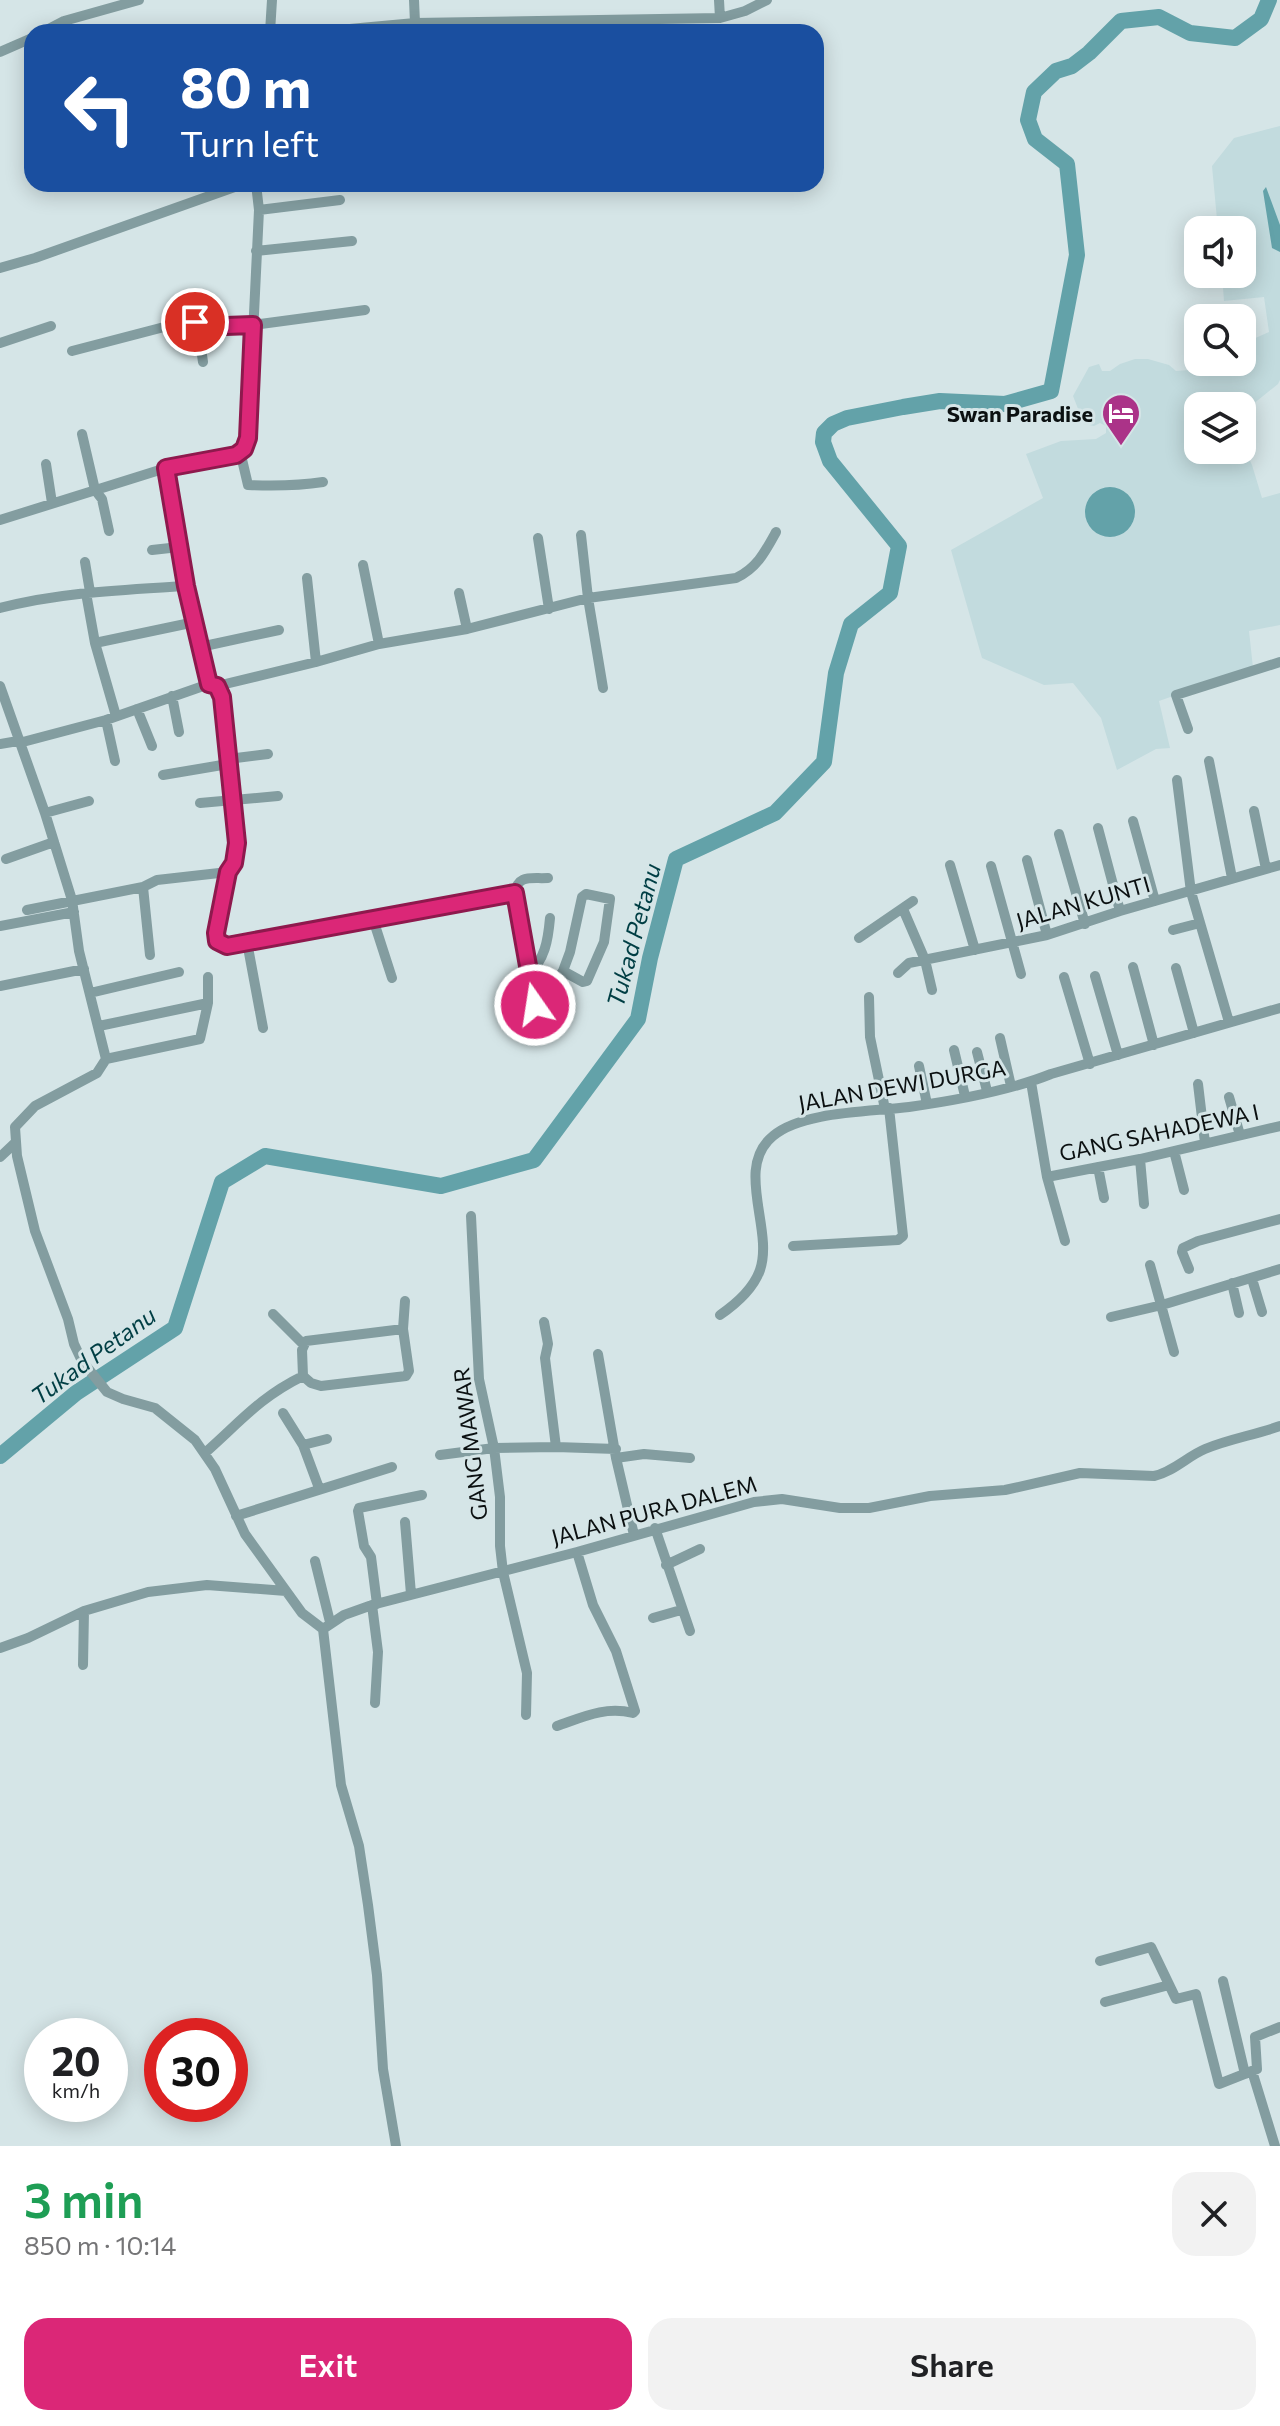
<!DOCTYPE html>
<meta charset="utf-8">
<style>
:root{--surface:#fff;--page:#f2f2f2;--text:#202124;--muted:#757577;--accent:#db2777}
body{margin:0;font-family:Commissioner,sans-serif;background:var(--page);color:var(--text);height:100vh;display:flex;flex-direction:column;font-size:30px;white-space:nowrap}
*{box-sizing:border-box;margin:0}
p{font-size:26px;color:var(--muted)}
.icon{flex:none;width:44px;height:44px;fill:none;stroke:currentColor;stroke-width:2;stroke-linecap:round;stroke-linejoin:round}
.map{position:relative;height:2146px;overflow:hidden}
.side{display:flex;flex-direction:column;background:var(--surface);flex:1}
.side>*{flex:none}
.guide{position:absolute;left:24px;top:24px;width:800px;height:168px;border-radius:24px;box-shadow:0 4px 20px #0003;background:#1a4fa0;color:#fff;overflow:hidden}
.controls{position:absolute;left:1184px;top:216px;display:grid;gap:16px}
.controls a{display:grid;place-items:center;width:72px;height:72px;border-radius:16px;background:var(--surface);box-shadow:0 4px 20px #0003;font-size:40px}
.speed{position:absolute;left:24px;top:2018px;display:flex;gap:16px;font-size:40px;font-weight:700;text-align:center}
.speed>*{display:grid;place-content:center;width:104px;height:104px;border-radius:50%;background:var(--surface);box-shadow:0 4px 20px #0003;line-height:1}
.speed small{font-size:20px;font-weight:400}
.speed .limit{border:12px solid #d22;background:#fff;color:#111}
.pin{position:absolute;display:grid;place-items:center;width:68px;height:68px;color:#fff;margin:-34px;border:4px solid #fff;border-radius:50%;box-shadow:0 2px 8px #0007}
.me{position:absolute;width:88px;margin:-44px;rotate:347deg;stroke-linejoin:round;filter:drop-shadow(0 0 6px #0008)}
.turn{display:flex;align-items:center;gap:28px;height:168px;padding:0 24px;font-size:36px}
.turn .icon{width:104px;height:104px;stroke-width:2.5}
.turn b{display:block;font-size:56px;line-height:68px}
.round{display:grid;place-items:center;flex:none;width:84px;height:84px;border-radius:24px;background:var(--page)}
.head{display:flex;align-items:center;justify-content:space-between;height:136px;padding:0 24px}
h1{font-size:48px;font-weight:600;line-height:60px;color:#1e9e55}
.button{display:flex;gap:16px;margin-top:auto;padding:16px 24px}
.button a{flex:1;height:92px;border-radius:24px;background:var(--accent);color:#fff;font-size:32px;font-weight:600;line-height:92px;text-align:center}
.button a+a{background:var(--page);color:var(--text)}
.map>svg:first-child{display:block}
.built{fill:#c2dbde}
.water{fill:#63a2a9}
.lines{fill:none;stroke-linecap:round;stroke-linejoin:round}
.river{stroke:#63a2a9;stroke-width:16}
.minor{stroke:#839da0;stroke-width:10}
.route-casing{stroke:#8e194d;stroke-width:20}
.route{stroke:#db2777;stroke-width:14}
.labels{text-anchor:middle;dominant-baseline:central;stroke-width:6;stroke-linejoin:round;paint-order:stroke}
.poi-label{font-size:22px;font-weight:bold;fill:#0b1011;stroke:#d5e5e7;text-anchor:end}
.street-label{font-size:22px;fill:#0b1011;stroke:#d5e5e7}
.water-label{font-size:24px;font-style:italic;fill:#003e44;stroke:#d5e5e7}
</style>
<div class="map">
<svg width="1280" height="2146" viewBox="0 0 1280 2146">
<rect width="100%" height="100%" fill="#d5e5e7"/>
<path class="built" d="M1280,126V380L1278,384L1242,413V406H1198V450H1242V444L1252,465L1262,498L1280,493V625L1249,631L1253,668L1159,701L1170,748L1156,749L1117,770L1101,718L1073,683L1044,685L982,658L951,550L1043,498L1026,454L1061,441L1096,439L1106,433V426L1100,423L1094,426L1084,424L1073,396L1089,367L1099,364L1102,371H1110L1120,364L1135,359H1148L1169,365L1176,371L1190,370L1197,363L1198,351V362H1242V344L1269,332L1264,297L1224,301L1222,274H1242V230H1218L1212,166L1234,138Z"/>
<path class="water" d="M1266,187L1280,225V252L1272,248L1263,191Z
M1085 512a25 25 0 1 1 50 0a25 25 0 1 1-50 0Z"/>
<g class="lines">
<path class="river" d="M0,1456L76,1393L175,1328L222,1182L265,1156L441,1186L534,1160L638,1019L650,958L676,859L775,813L824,762L836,673L851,624L890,593L899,546L830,461L823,442L824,433L833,424L847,418L903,407L940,401L1005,404L1051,391L1077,255L1067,164L1035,139L1028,120L1034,92L1056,71L1072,66L1089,53L1121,21L1159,17L1190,33L1235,38L1261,19L1269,0"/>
<path class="minor" d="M414,0L415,23
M719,0L720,18
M43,32L64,21L139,0
M270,32L272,0
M317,32L415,23L720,18L745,11L767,0
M0,52L32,38
M259,210L340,200
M256,251L352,241
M0,268L35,258L243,184
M198,327L203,362
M0,343L51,326
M72,351L191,320L198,327L253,325L365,310
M82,434L95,490L102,499L109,531
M240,451L248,485C273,486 297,486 323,482
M46,464L52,503
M166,468L186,586L209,684
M0,520L166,468L236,455L244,449L248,438L259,210L256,184
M581,535L588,598L603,688
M538,538L549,609
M152,550L179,547
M85,562L90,592
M363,565L379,644
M307,578L316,662
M86,593L95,643
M459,593L467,629
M0,608C61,592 124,590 186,586
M200,647L279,630
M0,686L45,813L72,900L79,951L106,1059L97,1073L35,1106L15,1127L17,1156L35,1231L68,1319L74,1344L82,1361L107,1392L123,1399L155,1408L195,1440L215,1469L245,1534L302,1613L323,1629
M217,686L316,662L379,644L467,629L588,598L736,578C757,568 765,552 776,532
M172,696L179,732
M137,709L152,746
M116,716L95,643L195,622
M106,720L115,761
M1188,729L1176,695L1280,662
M19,743L106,720L209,684L217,686L222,697L237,843L234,863L228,872L216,933L217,941L223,945L515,893C518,874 531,879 548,878
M0,744L18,741
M228,759L268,754
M1209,761L1232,878
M163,775L228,764
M1177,780L1191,892L1229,1022
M200,803L278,796
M1254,811L1266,869
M45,813L89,801
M1133,821L1155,901
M1098,828L1120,911
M1059,834L1085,924
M6,859L54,842
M1027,860L1047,935
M950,865L975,950
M991,866L1021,974
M143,887L150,955
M515,893L535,1005H541L563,971L570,952L582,897L586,894L610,899L604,942L587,981L583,982L563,971
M903,909L925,960L932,990
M27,910L143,887L157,880L228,872
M373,919L392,978
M0,926L74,912
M1173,930L1200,923
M859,938L913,901
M247,942L263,1028
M1133,967L1154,1045
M1176,968L1194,1033
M898,973L909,963L1047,935L1120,911L1280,865
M528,975C545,959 548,941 550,918
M1095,976L1118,1055
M1064,977L1090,1064
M0,986L84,969
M90,993L179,972
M869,997L870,1037L885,1109
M99,1026L208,1003
M1000,1038L1011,1086
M954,1050L965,1096
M977,1052L987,1091
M106,1059L200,1039L208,1003V977
M919,1066L927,1104
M1031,1082L1047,1177L1065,1241
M1198,1084L1205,1143
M1229,1097L1240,1135
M1174,1151L1184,1190
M0,1157L15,1143
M1140,1159L1144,1204
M1098,1167L1104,1198
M1047,1177L1140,1159L1280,1126
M471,1216L479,1379L494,1448L500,1497V1546L503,1572L527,1673L526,1715
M793,1246L898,1240L903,1236L889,1108
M1150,1265L1174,1352
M1189,1269L1182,1252L1183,1248L1198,1241L1280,1219
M1252,1279L1262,1312
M1232,1283L1239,1313
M273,1314L303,1344
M720,1315C736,1304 753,1290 760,1270C774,1229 734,1168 773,1136C802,1111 871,1112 909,1107C952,1101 1011,1090 1051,1074L1280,1008
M1111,1317L1162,1305L1280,1269
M544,1322L548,1344L545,1358L556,1447L616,1449
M403,1329L306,1341L302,1350L303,1376L311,1383L321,1386L406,1376L409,1371L403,1329L405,1301
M598,1354L616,1458L634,1535
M283,1413L303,1445L319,1488
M303,1445L327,1439
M206,1452C240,1422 260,1397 303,1376
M440,1455L494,1448L556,1447
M616,1458L644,1454L690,1458
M236,1516L392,1467
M405,1522L411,1594
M655,1528L690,1631
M315,1561L330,1622
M666,1565L700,1549
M377,1604L371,1557L364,1546L358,1511L359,1508L422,1495
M372,1605L378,1652L375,1703
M653,1618L681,1610
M323,1629L344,1615L372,1605L577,1552L754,1502L782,1499L840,1508H869L930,1496L1005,1490L1080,1473L1154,1476C1173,1472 1188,1456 1205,1449C1229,1439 1255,1435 1280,1426
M323,1629L341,1785L359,1846L368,1905L377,1975L383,2069L396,2146
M0,1648L28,1638L84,1611L148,1592L207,1585L286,1591
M83,1665L84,1611
M557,1726C583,1717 605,1706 633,1713L635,1711L616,1651L593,1605L577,1552
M1100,1961L1151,1947L1176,1999L1196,1994L1219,2084L1257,2069L1255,2037L1280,2027
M1223,1981L1245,2074
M1105,2002L1169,1985
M1252,2071L1275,2146"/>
</g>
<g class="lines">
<defs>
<path id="route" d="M195,322L198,327L253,325L248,438L244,449L236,455L166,468L186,586L209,684L217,686L222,697L237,843L234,863L228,872L216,933L217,941L227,946L515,893L535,1005"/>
</defs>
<use href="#route" class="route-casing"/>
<use href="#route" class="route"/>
</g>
<defs>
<symbol id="hotel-pin" viewBox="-11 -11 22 30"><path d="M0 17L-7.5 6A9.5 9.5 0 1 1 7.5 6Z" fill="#ab3388" stroke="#d5e5e7"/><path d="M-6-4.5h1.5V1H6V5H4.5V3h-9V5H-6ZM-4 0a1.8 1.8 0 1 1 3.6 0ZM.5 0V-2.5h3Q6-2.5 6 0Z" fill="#fff"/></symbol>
</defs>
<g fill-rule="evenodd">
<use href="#hotel-pin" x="1099" y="391" width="44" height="60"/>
</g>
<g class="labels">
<g class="poi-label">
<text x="1093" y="413">Swan Paradise</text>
</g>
<g class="street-label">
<text transform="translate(1083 902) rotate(-16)">JALAN KUNTI</text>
<text transform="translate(902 1085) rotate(-10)">JALAN DEWI DURGA</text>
<text transform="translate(1159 1132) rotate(-12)">GANG SAHADEWA I</text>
<text transform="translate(470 1444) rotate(-97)">GANG MAWAR</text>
<text transform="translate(654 1510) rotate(-15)">JALAN PURA DALEM</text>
</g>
<g class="water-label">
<text transform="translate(633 935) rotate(-75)">Tukad Petanu</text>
<text transform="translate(93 1355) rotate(-36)">Tukad Petanu</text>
</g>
</g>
</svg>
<div class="controls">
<a><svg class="icon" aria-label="sound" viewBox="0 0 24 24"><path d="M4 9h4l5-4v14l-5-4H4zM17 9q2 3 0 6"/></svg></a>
<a><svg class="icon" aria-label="search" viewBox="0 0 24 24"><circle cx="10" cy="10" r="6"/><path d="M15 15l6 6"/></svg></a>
<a><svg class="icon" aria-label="layers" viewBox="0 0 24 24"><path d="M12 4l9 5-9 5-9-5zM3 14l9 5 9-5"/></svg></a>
</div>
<div class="speed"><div>20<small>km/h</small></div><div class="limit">30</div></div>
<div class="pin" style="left:195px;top:322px;background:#d93025"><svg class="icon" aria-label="arrive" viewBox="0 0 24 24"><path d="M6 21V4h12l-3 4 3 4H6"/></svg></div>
<svg class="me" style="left:535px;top:1005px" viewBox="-20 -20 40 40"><circle r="17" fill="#db2777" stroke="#fff" stroke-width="3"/><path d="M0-11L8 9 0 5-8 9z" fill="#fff"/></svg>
<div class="guide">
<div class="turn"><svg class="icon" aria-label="left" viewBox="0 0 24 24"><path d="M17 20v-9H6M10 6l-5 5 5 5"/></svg><div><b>80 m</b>Turn left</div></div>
</div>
</div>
<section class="side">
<div class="head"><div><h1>3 min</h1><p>850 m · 10:14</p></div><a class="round"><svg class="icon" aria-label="close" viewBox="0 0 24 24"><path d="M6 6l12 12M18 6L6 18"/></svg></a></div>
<div class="button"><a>Exit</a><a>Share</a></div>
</section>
